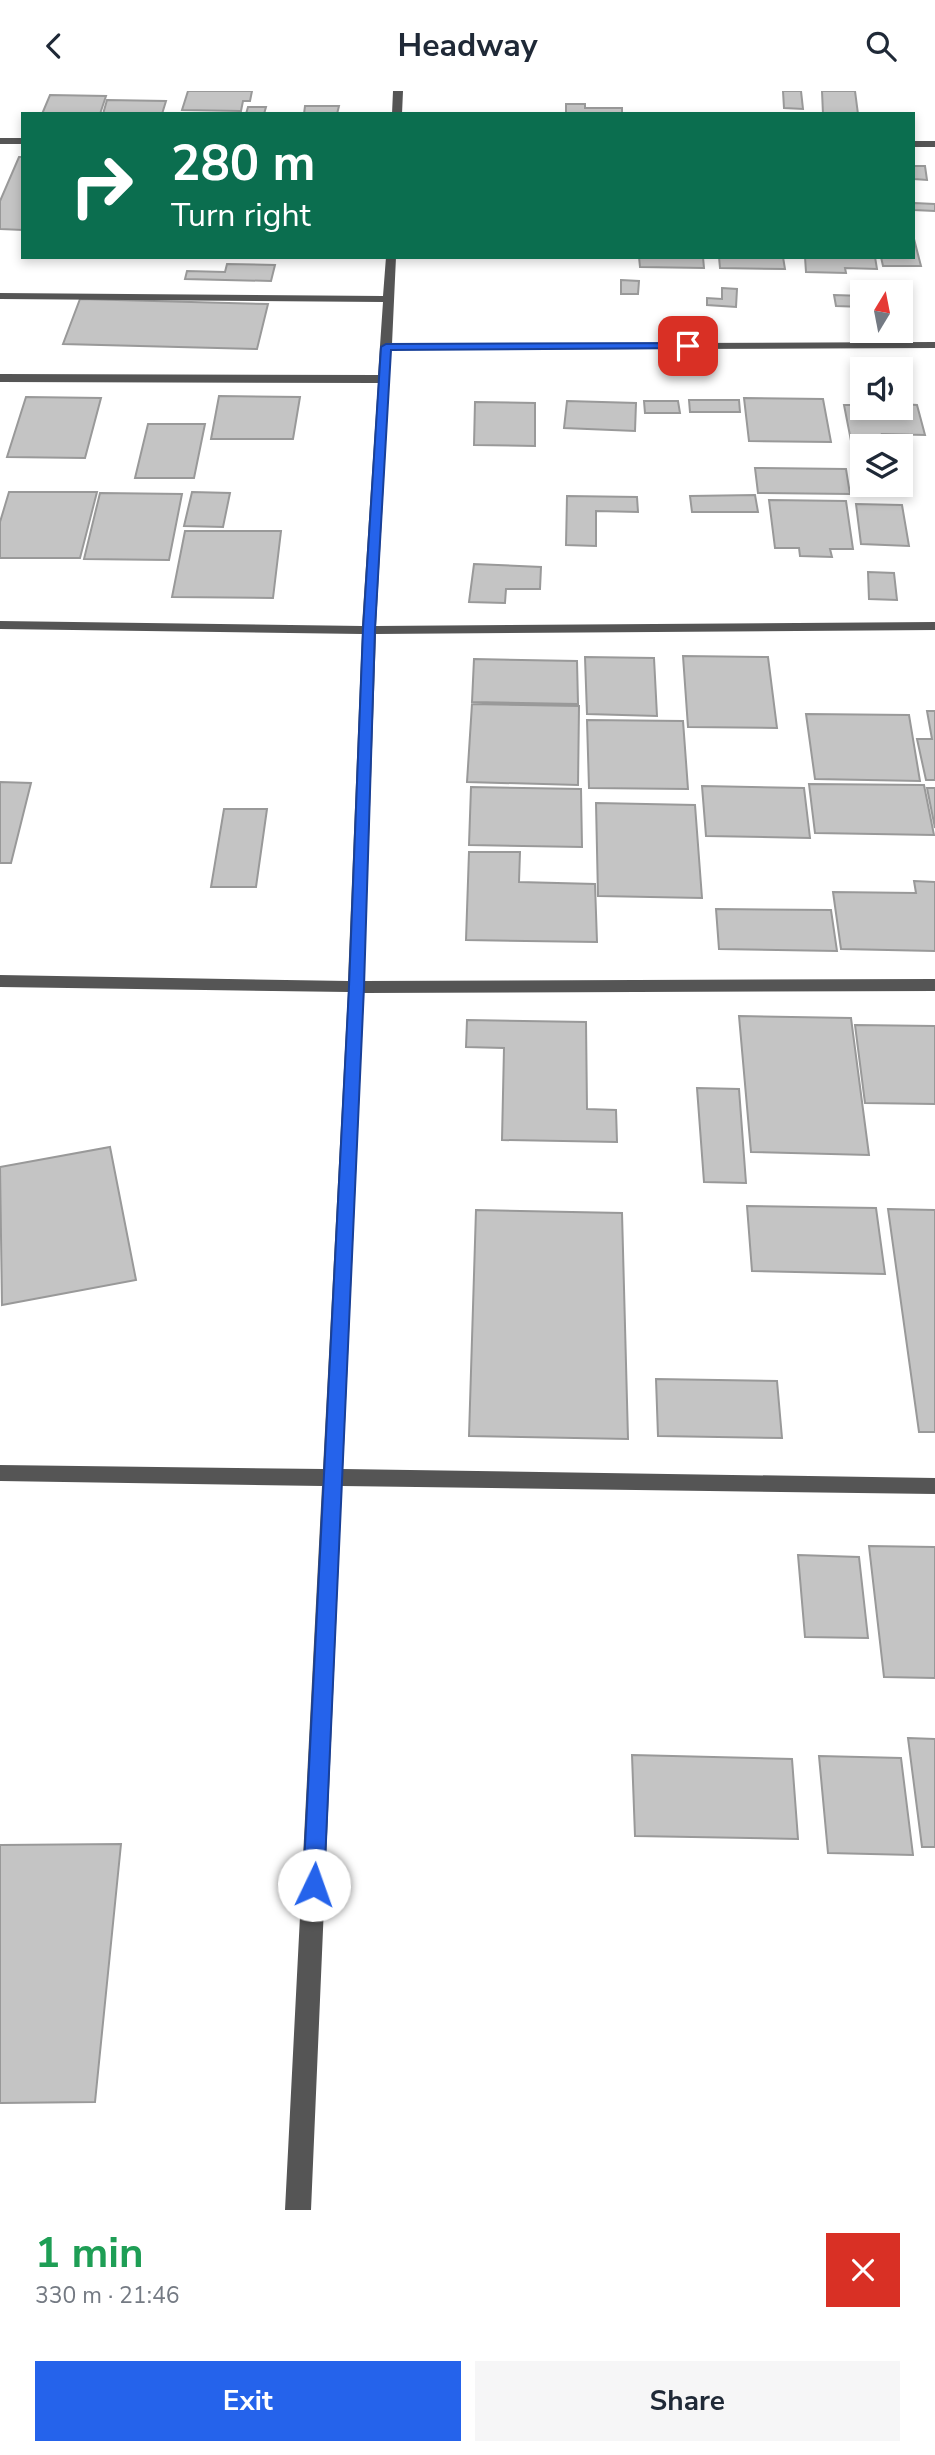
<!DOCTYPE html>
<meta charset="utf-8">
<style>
:root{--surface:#fff;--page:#f6f6f7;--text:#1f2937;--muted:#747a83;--accent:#2563eb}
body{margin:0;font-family:"Nunito Sans",sans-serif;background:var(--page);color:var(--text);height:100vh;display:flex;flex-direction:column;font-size:26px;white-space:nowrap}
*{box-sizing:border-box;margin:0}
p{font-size:23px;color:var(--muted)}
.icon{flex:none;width:38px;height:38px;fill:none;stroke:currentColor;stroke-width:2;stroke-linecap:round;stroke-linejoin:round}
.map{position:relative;height:2119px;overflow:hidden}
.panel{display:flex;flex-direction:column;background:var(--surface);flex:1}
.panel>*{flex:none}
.top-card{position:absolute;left:21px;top:21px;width:894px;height:147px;border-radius:0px;box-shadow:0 4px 10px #0003;background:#0b6e4f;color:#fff;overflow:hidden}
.needle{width:46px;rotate:10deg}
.fabs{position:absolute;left:850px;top:189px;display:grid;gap:14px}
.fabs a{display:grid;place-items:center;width:63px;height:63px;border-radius:0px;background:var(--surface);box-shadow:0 4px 10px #0003;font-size:35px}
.pin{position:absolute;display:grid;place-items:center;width:60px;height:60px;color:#fff;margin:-30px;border-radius:14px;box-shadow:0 4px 10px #0006}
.me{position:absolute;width:77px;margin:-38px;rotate:3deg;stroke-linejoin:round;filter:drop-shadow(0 0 5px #0008)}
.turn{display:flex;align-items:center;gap:24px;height:147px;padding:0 35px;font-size:32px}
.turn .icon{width:91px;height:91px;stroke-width:2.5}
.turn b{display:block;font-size:49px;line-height:60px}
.round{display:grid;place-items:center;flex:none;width:74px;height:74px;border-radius:0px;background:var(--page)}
.overview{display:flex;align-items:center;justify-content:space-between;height:119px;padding:0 35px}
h1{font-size:42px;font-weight:700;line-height:52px;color:#1e9e55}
.cta{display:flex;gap:14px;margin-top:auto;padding:14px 35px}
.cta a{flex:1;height:80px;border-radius:0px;background:var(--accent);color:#fff;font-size:28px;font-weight:700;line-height:80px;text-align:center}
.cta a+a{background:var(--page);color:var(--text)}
header{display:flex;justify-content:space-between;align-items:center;height:91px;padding:0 35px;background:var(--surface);font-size:32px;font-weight:700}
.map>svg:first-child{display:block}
.building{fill:#c4c4c4;stroke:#999;stroke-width:2}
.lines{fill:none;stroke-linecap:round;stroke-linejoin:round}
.minor{fill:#555;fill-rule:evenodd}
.route{fill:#2563eb;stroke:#184099;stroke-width:2}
</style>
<header><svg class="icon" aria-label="back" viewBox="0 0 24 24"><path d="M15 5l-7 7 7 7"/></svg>Headway<svg class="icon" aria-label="search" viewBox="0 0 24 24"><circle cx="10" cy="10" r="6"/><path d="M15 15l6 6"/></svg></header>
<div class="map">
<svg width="935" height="2119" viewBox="0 0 935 2119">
<rect width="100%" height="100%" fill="#fff"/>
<path class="building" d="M188,0H252L250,10H243L241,20L182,19Z
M783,0H801L803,18L784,17Z
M822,0H855L858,23H823Z
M50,4L106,5L100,23H42Z
M107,9L166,10L162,23H103Z
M566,13H585V17H622V23H566Z
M305,15H339L337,23H304Z
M248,16H266L264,23H246Z
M19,66H23V139L0,138V110Z
M914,75H925L927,89L914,88Z
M914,112L935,113V120L914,119Z
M914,148L921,175H883L881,166H914Z
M639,166H703L704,177L640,176Z
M719,166H783L785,178L720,177Z
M805,166H875L877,178L845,177L846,182L806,181Z
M227,173L275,174L271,190L185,188L187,180L225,181Z
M621,189L639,190L638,203H621Z
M722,197L737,198L736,216L707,214V207L722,208Z
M834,204L863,205V216L836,215Z
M80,208L268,213L257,258L63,253Z
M219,305L300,306L293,348H211Z
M26,306L101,307L85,367L7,366Z
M744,307L823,308L831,351L749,350Z
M689,309H739L740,321H690Z
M855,309H863V317H901V313L917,314L925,344L882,343L885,355H863V360H853L844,314H856Z
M567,310L636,312L635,340L564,337Z
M644,310H678L680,322H645Z
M475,311L535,312V355L474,354Z
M148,333H205L194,387H135Z
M755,377L846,378L850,403L758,402Z
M9,401H97L80,467H0V431Z
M192,401L230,402L223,436L184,435Z
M100,402L182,403L169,469L84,468Z
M755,404L758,421H692L690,405Z
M567,405L637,406L638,421L596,420V455L566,454Z
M769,409L846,410L853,458H830L832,466L800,465L799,457H775Z
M856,413L902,414L909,455L861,453Z
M185,440H281L273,507L172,506Z
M474,473L541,476L540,498H506L505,512L469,511Z
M868,481L894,482L897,509L869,508Z
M683,565L768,566L777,637L688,636Z
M585,566L654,567L657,625L587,623Z
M474,568L577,570L578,613L472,611Z
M472,613L579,615L578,694L467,691Z
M927,620H935V689H926L917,648H932Z
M806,623L909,624L920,690L815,688Z
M587,629L683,630L688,698L589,697Z
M0,691L31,692L11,772H0Z
M809,693L924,694L934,744L815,742Z
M702,695L804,697L810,747L706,745Z
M471,696L581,698L582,756L469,754Z
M927,697H935V737Z
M596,712L695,714L702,807L598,805Z
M224,718H267L256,796H211Z
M469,761H520L519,791L595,793L597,851L466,849Z
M914,790L935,791V860L841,858L833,801L916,802Z
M716,818L831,819L837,860L719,858Z
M739,925L851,927L869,1064L751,1061Z
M467,929L586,931L587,1018L616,1019L617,1051L502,1049L504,957L466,956Z
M855,934L935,935V1013L865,1012Z
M697,997L739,998L746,1092L704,1091Z
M110,1056L136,1189L2,1214L0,1076Z
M747,1115L876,1117L885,1183L752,1180Z
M888,1118L935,1119V1341H919Z
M476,1119L622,1122L628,1348L469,1345Z
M656,1288L777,1290L782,1347L658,1345Z
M869,1455L935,1456V1587L884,1586Z
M798,1464L859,1466L868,1547L805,1546Z
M908,1647L935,1648V1756H922Z
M632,1664L792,1668L798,1748L635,1745Z
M819,1665L901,1667L913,1764L828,1762Z
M121,1753L95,2011L0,2012V1754Z"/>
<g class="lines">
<path class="minor" d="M393,0H403L402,23H392Z
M0,47H23V53H0Z
M914,50H935V56H914Z
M386,166H396L392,253L935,251V257L391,259L376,535L935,531V539L376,543L364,890L935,888V900L364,902L343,1378L935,1387V1403L342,1395L311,2119H285L322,1395L0,1390V1374L323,1378L348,901L0,896V884L348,890L362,543L0,538V530L362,535L378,292L0,291V283L378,284L383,211L0,208V202L383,205Z"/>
</g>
<path class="route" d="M688,252L693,255L692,257L391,259L375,538L364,896L324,1794L321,1801L314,1804L306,1801L303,1794L349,896L363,538L381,256L386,253Z"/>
</svg>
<div class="fabs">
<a><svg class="needle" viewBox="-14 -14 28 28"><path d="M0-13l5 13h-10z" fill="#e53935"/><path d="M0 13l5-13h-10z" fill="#747a83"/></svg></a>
<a><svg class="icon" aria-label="sound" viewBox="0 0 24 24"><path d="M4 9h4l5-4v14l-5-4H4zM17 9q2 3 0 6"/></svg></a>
<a><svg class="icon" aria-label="layers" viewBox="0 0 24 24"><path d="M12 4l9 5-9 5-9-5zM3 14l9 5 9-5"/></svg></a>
</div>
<div class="pin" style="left:688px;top:255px;background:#d93025"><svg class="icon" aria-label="arrive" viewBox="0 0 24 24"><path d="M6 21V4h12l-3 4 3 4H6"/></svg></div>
<svg class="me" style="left:314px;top:1794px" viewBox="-20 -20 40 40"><circle r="19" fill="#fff"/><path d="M0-13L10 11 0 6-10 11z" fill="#2563eb"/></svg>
<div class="top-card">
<div class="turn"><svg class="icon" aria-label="right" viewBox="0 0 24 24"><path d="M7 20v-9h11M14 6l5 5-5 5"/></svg><div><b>280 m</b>Turn right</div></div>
</div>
</div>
<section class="panel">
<div class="overview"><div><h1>1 min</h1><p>330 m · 21:46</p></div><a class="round" style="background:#d93025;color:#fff"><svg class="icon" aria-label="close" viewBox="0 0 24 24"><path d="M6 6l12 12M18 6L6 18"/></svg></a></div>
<div class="cta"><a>Exit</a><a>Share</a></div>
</section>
